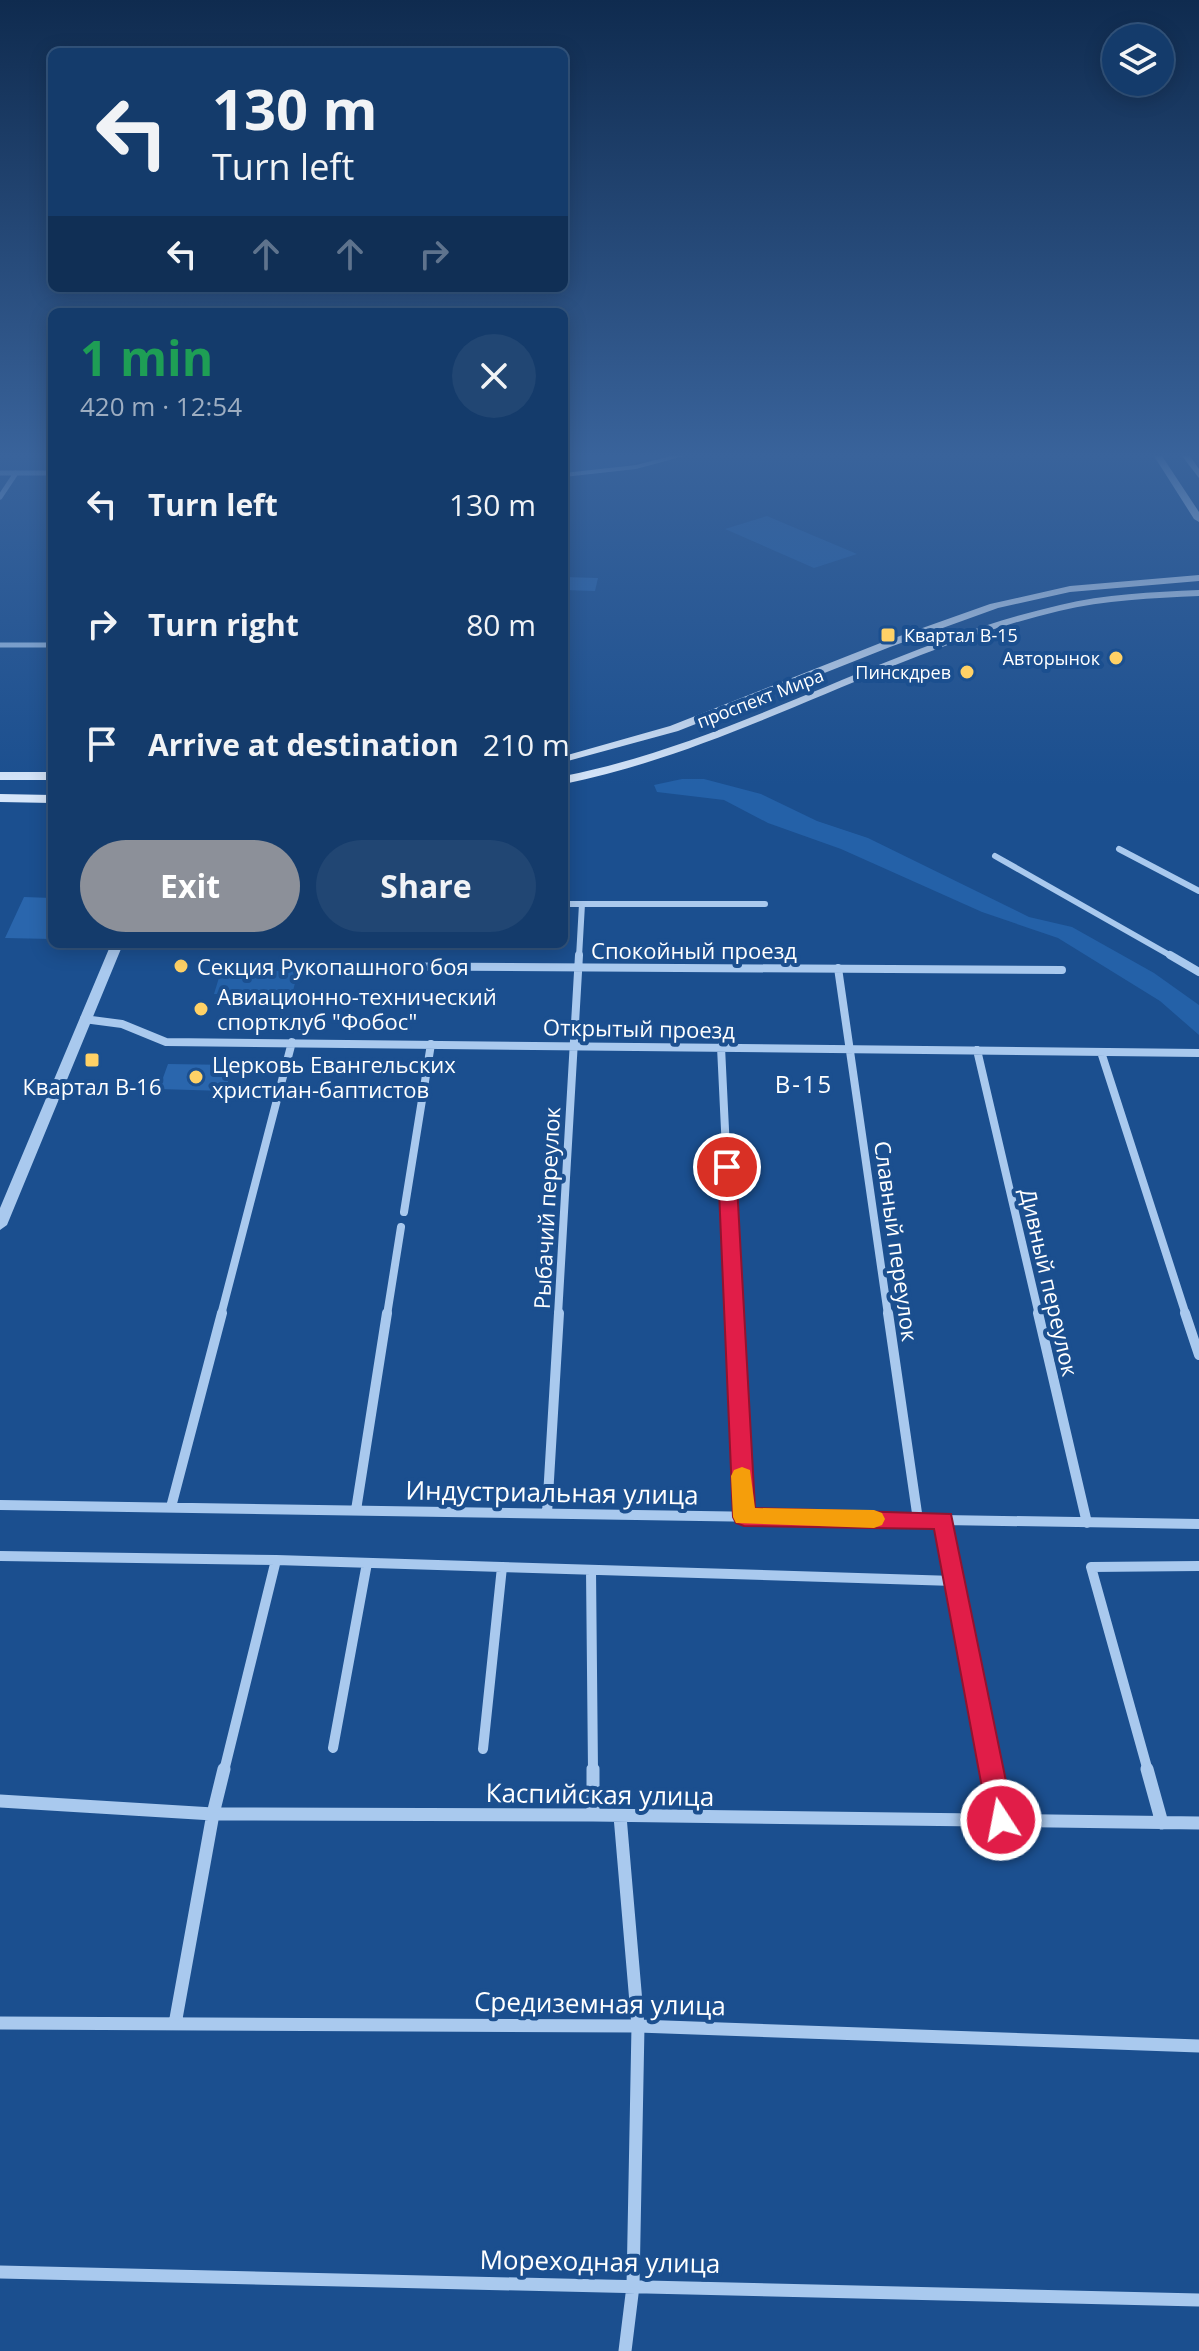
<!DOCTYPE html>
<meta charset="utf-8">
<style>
:root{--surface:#143b6b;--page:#214673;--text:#f1f3f6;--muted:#9dadc1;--line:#33557e;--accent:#8c9099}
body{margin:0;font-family:"Open Sans",sans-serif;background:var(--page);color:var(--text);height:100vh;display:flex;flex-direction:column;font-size:30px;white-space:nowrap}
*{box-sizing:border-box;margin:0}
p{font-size:26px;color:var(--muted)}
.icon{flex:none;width:44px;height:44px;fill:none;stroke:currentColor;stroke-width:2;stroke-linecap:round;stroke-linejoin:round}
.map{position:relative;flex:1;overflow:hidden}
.details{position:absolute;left:48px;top:308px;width:520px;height:640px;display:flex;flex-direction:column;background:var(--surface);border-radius:12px;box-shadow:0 4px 20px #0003,0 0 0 2px var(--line)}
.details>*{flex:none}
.banner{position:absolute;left:48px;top:48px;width:520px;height:244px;border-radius:12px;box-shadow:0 4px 20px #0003,0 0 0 2px var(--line);background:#143b6b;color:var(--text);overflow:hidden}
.fabs{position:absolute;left:1102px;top:24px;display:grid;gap:16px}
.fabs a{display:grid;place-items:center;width:72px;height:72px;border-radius:50%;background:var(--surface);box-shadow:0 4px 20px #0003,0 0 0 2px var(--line);font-size:40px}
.pin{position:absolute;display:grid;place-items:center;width:68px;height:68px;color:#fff;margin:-34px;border:4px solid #fff;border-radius:50%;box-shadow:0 2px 8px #0007}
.me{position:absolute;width:88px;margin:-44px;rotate:349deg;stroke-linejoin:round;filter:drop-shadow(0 0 6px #0008)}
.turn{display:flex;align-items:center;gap:28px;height:168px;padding:0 32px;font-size:36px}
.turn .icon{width:104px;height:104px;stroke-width:2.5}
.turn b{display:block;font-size:56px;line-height:68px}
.lanes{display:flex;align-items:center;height:76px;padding:0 32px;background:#0003;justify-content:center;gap:40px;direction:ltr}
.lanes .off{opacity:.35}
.round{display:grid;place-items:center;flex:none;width:84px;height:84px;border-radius:42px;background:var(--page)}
.overview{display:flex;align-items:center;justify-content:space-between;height:136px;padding:0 32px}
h1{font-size:48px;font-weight:700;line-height:60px;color:#1e9e55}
.primary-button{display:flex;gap:16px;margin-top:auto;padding:16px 32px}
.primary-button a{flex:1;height:92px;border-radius:48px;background:var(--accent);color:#fff;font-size:32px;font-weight:700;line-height:92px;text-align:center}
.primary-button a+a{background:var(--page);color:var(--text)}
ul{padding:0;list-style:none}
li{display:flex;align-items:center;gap:24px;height:120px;padding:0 32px}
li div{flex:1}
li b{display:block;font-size:30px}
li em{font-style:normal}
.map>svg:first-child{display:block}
.green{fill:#2461a8}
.building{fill:#2a66ad}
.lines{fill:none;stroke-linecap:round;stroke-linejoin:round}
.minor-far4{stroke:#a9c9ee;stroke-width:5}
.minor-far3{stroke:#a9c9ee;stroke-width:6}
.minor-far2{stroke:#a9c9ee;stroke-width:8}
.minor-far1{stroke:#a9c9ee;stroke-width:10}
.minor{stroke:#a9c9ee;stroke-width:13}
.tertiary{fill:#a9c9ee;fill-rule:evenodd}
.secondary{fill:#d6e6fa;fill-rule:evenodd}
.route{fill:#e11d48;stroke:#92132f;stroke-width:2}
.slow{fill:#f59e0b}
.poi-dot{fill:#ffd166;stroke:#1b4f8f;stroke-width:3}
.labels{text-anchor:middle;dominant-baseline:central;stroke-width:8;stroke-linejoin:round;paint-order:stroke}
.far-poi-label{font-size:18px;fill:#fff;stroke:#1b4f8f;text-anchor:end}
.far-street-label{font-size:18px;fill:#fff;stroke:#1b4f8f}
.street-label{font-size:22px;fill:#fff;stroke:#1b4f8f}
.poi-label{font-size:22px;fill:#fff;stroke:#1b4f8f;text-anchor:start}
.neighbourhood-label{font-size:24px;letter-spacing:2px;fill:#fff;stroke:#1b4f8f}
.near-street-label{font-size:26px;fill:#fff;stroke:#1b4f8f}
</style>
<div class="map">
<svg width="1199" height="2351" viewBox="0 0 1199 2351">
<rect width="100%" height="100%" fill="#1b4f8f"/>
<path class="green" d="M576,456H668L609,469L564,473Z
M767,516L857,554L814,568L725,529Z
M682,779H704L761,794L817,821L868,838L1029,917L1072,927L1154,973L1199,1005V1035L1160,1001L1058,938L982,912L841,849L768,823L724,800L657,792L654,785Z
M221,971H298L292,995L214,994Z"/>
<path class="building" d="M564,577L598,578L595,591L564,590Z
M24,897L52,898V939L5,938Z
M168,1064L233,1065L225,1091L159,1089Z"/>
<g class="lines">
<path class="minor-far4" d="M0,473H52
M0,497L16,473
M0,645H52"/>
<path class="minor-far3" d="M1119,849L1199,891
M995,856L1173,957
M564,904H765
M579,957L582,904"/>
<path class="minor-far2" d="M1170,955L1199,972
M325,966L1062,970
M838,968L888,1315
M84,1019L122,1024L166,1042L1199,1053
M721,1047L734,1315
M977,1050L1039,1315
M1101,1052L1186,1315
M404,1212L431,1044
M221,1315L292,1042
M387,1315L401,1227
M558,1315L579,955"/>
<path class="minor-far1" d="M734,1313L744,1517
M888,1313L918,1520
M1038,1313L1087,1523
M1185,1313L1199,1355
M0,1505L1199,1524
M171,1507L222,1313
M356,1510L387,1313
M547,1513L559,1313
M0,1556L276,1560L224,1771
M276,1560L954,1581L944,1520
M591,1570L593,1771
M954,1581L991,1771
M333,1748L367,1563
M483,1749L502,1567
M1148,1771L1091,1567L1199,1566"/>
<path class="minor" d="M593,1769V1815
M991,1769L1001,1820
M1147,1769L1162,1823
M0,1801L213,1814L593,1815L1199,1823
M620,1816L638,2026L633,2286L625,2351
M0,2023L638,2026L1199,2046
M175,2024L213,1814L224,1769
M0,2272L1199,2300"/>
<path class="tertiary" d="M671,456H684L636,469L564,477V473L636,465Z
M111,944H123L7,1225L0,1230V1208Z"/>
<path class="secondary" d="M1154,456H1162L1199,512V522L1194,519Z
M1182,456H1190L1199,469V478Z
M1199,575V581L1070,592L998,608L890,647L678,731L564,762V756L670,726L883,642L990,604L1070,586Z
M1199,590V596C1152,598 1105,600 1059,611C889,651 737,749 564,784V776C736,742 889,644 1060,605C1105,594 1152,592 1199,590Z
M0,772H52V780H0Z
M0,794L52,795V803L0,802Z"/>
</g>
<linearGradient id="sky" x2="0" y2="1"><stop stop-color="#0f2b4f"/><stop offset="0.58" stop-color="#39639b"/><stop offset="1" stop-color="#39639b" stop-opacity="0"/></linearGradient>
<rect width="1199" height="785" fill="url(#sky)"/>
<path class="route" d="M727,1161L736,1167L755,1508L951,1514L1014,1820L1010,1829L1001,1833L992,1829L988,1820L934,1529L744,1526L736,1523L733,1517L718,1167Z"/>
<path class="slow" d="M742,1467L750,1470L755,1508L874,1510L882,1513L885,1519L882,1525L874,1528L736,1523L733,1517L731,1476L734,1470Z"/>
<g class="poi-dot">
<rect x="880" y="627" width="16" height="16" rx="4"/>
<circle cx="1116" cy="658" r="8"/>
<circle cx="967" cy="672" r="8"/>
<circle cx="181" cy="966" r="8"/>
<circle cx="201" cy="1009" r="8"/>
<rect x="84" y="1052" width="16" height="16" rx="4"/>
<circle cx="196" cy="1077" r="8"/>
</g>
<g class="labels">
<g class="far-poi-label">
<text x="904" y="635" text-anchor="start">Квартал В-15</text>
<text x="1100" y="658">Авторынок</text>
<text x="951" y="672">Пинскдрев</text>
</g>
<g class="far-street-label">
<text transform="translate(760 698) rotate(-21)">проспект Мира</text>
</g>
<g class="street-label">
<text x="694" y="950">Спокойный проезд</text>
<text transform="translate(639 1028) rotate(1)">Открытый проезд</text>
<text transform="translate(546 1208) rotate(-87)">Рыбачий переулок</text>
<text transform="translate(897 1241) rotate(82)">Славный переулок</text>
<text transform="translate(1050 1282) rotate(77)">Дивный переулок</text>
</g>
<g class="poi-label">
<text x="197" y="966">Секция Рукопашного боя</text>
<text x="217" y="996">Авиационно-технический<tspan x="217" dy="25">спортклуб "Фобос"</tspan></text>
<text x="212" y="1064">Церковь Евангельских<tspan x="212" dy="25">христиан-баптистов</tspan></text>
<text x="92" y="1086" text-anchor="middle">Квартал В-16</text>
</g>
<g class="neighbourhood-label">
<text x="804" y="1083">В-15</text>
</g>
<g class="near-street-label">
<text transform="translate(552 1492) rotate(1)">Индустриальная улица</text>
<text transform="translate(600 1794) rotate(1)">Каспийская улица</text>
<text transform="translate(600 2003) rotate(1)">Средиземная улица</text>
<text transform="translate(600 2261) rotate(1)">Мореходная улица</text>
</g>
</g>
</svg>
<div class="fabs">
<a><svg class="icon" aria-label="layers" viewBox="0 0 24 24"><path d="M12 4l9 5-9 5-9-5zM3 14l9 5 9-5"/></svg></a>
</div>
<div class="pin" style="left:727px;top:1167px;background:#d93025"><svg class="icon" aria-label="arrive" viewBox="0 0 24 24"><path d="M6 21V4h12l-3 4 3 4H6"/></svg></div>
<svg class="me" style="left:1001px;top:1820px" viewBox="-20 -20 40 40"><circle r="17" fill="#e11d48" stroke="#fff" stroke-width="3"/><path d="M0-11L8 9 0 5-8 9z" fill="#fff"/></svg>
<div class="banner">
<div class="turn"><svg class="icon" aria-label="left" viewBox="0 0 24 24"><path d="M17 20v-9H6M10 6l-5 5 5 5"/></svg><div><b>130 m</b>Turn left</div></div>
<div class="lanes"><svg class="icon" aria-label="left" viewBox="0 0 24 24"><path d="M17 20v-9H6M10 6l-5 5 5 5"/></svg><svg class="icon off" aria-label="ahead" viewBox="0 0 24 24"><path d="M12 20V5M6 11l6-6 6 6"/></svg><svg class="icon off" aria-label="ahead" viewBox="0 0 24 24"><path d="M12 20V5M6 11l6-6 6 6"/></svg><svg class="icon off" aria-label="right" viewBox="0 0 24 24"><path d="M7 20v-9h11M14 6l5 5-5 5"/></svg></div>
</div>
<section class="details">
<div class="overview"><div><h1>1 min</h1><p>420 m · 12:54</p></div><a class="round"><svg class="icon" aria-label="close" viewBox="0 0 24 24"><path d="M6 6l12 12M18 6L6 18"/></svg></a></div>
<ul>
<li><svg class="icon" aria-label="left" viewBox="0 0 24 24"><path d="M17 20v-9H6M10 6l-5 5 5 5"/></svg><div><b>Turn left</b></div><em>130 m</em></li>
<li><svg class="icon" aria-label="right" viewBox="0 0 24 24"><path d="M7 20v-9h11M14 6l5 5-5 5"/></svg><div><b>Turn right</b></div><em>80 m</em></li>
<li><svg class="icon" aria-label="arrive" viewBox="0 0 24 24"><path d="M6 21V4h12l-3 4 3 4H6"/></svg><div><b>Arrive at destination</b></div><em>210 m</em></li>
</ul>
<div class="primary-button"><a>Exit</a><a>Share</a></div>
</section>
</div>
